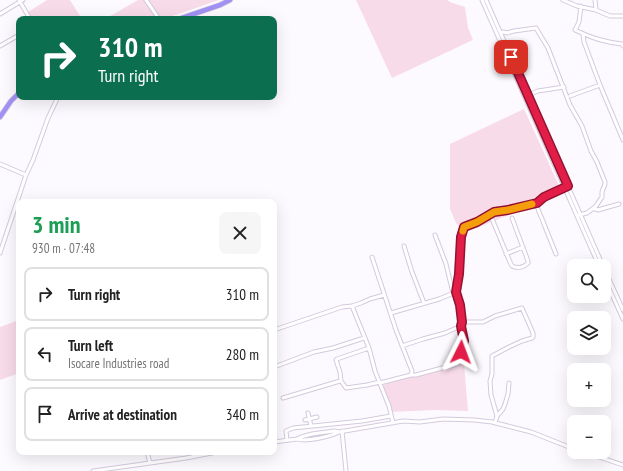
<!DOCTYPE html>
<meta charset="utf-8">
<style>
:root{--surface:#fff;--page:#f6f6f6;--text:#222;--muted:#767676;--line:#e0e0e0}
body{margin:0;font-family:"PT Sans Narrow",sans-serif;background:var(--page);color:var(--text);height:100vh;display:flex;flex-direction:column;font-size:15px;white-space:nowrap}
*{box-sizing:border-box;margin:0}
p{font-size:13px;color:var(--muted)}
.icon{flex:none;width:22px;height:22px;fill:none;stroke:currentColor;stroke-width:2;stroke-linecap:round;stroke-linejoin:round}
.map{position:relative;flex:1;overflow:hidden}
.drawer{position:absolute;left:16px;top:199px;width:261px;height:256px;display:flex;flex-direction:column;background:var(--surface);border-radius:8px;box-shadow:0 4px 16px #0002}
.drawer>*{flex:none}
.top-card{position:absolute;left:16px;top:16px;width:261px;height:84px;border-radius:8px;box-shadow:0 4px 16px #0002;background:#0b6e4f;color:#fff;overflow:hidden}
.buttons{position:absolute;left:567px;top:259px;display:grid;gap:8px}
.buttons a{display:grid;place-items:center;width:44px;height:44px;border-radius:8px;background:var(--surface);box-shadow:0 4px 16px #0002;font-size:20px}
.pin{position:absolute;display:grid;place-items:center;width:34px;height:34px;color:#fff;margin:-17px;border-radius:8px;box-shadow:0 2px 6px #0006}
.me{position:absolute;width:44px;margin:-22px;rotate:3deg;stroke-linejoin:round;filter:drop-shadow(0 0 3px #0008)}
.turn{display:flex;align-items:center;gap:14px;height:84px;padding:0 16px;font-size:18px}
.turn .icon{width:52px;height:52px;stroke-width:2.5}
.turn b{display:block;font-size:28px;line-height:34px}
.round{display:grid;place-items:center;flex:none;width:42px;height:42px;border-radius:8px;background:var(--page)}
.overview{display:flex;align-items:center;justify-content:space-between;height:68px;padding:0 16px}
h1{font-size:24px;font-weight:700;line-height:30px;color:#1e9e55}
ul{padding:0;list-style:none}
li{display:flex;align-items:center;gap:12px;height:54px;margin:0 8px 6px;padding:0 8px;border:2px solid var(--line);border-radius:8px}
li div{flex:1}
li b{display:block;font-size:15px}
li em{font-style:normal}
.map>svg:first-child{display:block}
.green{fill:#f8dbe8}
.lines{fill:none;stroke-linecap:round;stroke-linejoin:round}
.minor-casing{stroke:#d4c9de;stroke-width:5}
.highway-casing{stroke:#d7d6d8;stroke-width:6}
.minor{stroke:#fff;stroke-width:3}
.highway{stroke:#a291f4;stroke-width:4.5}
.route-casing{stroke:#92132f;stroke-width:10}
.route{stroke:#e11d48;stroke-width:7}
.slow{stroke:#f59e0b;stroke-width:7}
</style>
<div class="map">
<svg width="623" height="471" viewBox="0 0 623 471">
<rect width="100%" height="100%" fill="#fdfaff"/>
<path class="green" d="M47,0H70L82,19H33L28,12Z
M138,0H219L164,19H105Z
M356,0H447L450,2L465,7L468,28L473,40L392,78Z
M524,109L562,192L524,209L464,233L456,223L450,209V144Z
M19,320V373L0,380V327Z
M464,363L468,411L435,410L389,412L379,388L388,383Z"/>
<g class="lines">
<defs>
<path id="minor" d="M19,0L30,19
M146,0L159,19
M482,0L599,266
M486,0L603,266
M563,0L577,6L596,10L610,16H623
M595,0L596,10
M581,6L579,22L575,30C592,38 604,42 622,44L623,46
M0,14L23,0
M501,33L503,32L507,33L514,31L536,28L548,48L570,105L582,126L591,151L597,162L605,182V184L602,192V197L596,206L587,213L579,215
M583,34L584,42L600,85L623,140
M0,46L19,35
M528,95L538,91L564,87
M570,96L600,85
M0,164L26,175
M593,209H596L598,210L619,204
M490,214L510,262L512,266C518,269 524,267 528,263V261L512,218
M435,235L446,264L453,293
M404,246L412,272L424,303
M0,253L26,175L33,160L48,118L58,97
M506,254L523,247
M556,254C552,244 548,234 544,224C542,217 537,211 537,203L544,197L565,187
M372,257L396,330L412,371L411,375L380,383
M604,268L623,310
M604,277L623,319
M352,306L369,348L375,371L389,406L393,423
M391,313L439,299L456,292
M462,322H483L495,316L522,308L533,333V337L532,338L522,341L509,347L492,356V374L490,381L491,395L497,416
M274,330L342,307L352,306L361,303L370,299L384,295
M402,346L423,339L445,333L461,326
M274,367L314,352L333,348L364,338
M411,375H416L457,364L460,358L463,341L461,326L462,322L460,305L456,292L459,274L461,237L464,227L477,222L494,212L508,211L537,203
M341,381L340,372L336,360L337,359L369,348
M283,398L340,381H341L346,388L367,385L380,382
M308,413L311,426
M305,420L317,417
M495,423L497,416L503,409L505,404L508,394L509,383
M342,431L346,471
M297,439C306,442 329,437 339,432
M287,440L286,431L293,428L362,421L391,416
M274,442L297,439L301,437L312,434L334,431L339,432L403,421L420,422L443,419L474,420L492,422L531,432L574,449
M147,452L150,463
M584,452L623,465
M93,471L186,458L217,452"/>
<path id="highway" d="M179,19L220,5L230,0
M0,117L11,101L19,93"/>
</defs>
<use href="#minor" class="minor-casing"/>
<use href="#highway" class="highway-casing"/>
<use href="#minor" class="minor"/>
<use href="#highway" class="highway"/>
</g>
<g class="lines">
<defs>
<path id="route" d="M461,352L464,341L461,326L462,322L460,305L456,292L459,274L461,237L464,227L477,222L494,212L508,210L537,203L544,197L568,186L511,57"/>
</defs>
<use href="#route" class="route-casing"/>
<use href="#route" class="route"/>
<path class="slow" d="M463,231L464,227L477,222L494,212L508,210L532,204"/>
</g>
</svg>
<div class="buttons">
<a><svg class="icon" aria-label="search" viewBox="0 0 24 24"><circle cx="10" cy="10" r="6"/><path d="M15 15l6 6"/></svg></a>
<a><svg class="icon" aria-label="layers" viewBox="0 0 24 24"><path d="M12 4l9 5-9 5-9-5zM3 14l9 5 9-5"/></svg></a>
<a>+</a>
<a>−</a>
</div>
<div class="pin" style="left:511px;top:57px;background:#d93025"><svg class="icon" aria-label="arrive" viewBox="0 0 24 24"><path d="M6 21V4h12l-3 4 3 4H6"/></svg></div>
<svg class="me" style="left:461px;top:352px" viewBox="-20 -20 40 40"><path d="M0-17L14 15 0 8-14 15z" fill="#e11d48" stroke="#fff" stroke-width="4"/></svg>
<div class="top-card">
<div class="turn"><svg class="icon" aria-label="right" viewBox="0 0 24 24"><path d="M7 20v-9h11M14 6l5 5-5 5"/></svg><div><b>310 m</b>Turn right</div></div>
</div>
<section class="drawer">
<div class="overview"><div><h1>3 min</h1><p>930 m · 07:48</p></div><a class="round"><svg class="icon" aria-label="close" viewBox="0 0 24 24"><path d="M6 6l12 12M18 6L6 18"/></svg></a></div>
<ul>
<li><svg class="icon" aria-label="right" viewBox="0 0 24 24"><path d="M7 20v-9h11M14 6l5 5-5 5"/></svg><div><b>Turn right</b></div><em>310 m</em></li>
<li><svg class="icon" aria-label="left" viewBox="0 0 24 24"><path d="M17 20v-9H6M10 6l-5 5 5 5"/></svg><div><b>Turn left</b><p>Isocare Industries road</p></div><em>280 m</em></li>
<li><svg class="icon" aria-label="arrive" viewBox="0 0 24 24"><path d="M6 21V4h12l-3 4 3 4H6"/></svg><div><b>Arrive at destination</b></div><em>340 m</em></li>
</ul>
</section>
</div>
